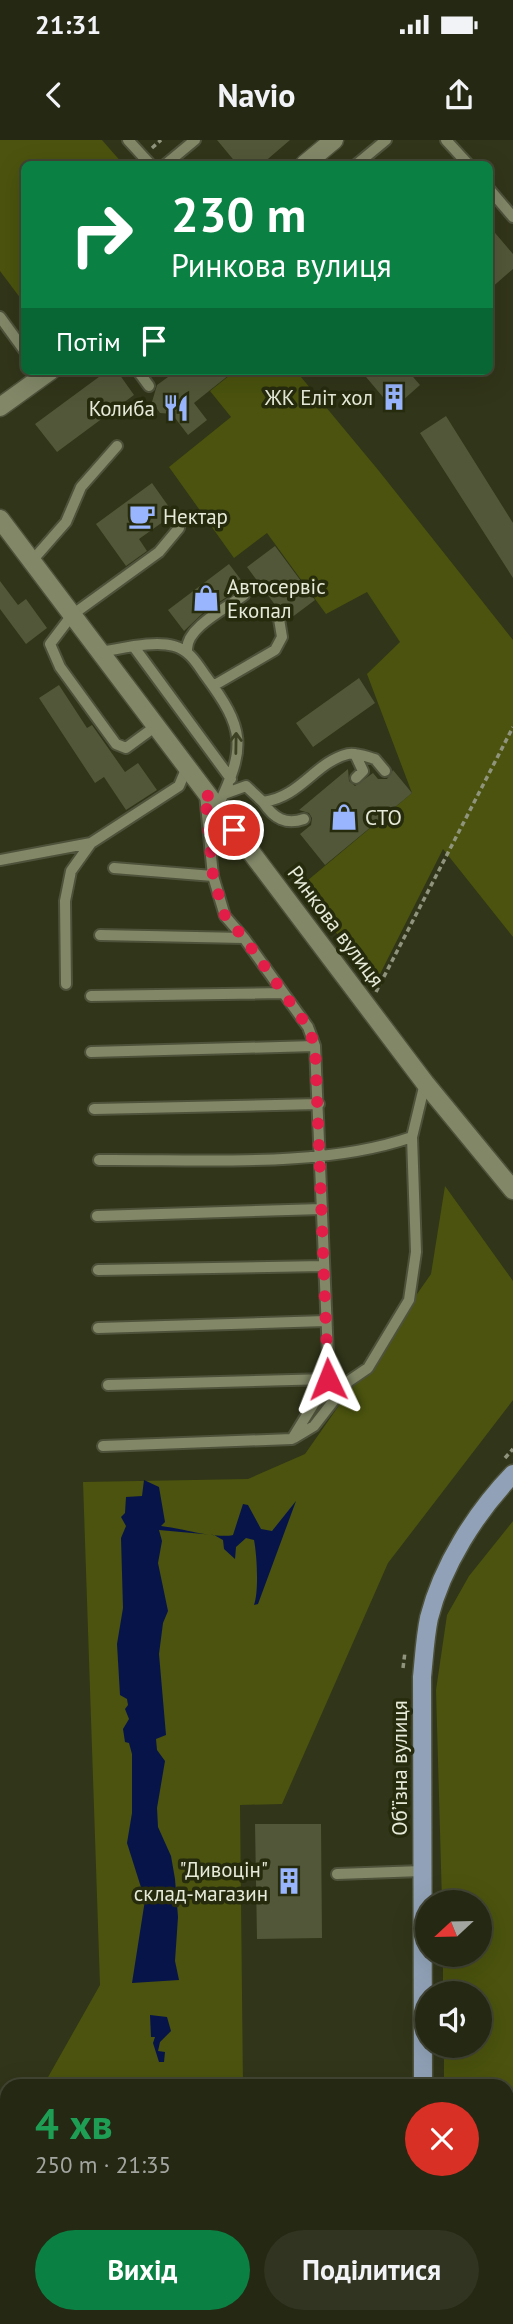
<!DOCTYPE html>
<html lang="uk">
<meta charset="utf-8">
<style>
:root{--surface:#252813;--page:#313421;--text:#f1f3f6;--muted:#a3a6a0;--line:#424433;--accent:#0b8043}
body{margin:0;font-family:"PT Sans",sans-serif;background:var(--page);color:var(--text);height:100vh;display:flex;flex-direction:column;font-size:26px;white-space:nowrap}
*{box-sizing:border-box;margin:0}
p{font-size:23px;color:var(--muted)}
.icon{flex:none;width:38px;height:38px;fill:none;stroke:currentColor;stroke-width:2;stroke-linecap:round;stroke-linejoin:round}
.map{position:relative;flex:1;overflow:hidden}
.details{position:absolute;left:0px;top:1939px;width:514px;height:245px;display:flex;flex-direction:column;background:var(--surface);border-radius:21px 21px 0 0;box-shadow:0 7px 28px #0002,0 0 0 2px var(--line)}
.details>*{flex:none}
.guide{position:absolute;left:21px;top:21px;width:472px;height:214px;border-radius:10px;box-shadow:0 7px 28px #0002,0 0 0 2px var(--line);background:#0b8043;color:#fff;overflow:hidden}
.needle{width:46px;rotate:248deg}
.buttons{position:absolute;left:415px;top:1750px;display:grid;gap:14px}
.buttons a{display:grid;place-items:center;width:77px;height:77px;border-radius:50%;background:var(--surface);box-shadow:0 7px 28px #0002,0 0 0 2px var(--line);font-size:35px}
.pin{position:absolute;display:grid;place-items:center;width:60px;height:60px;color:#fff;margin:-30px;border:4px solid #fff;border-radius:50%;box-shadow:0 2px 7px #0007}
.me{position:absolute;width:77px;margin:-38px;rotate:358deg;stroke-linejoin:round;filter:drop-shadow(0 0 5px #0008)}
.turn{display:flex;align-items:center;gap:24px;height:147px;padding:0 35px;font-size:32px}
.turn .icon{width:91px;height:91px;stroke-width:2.5}
.turn b{display:block;font-size:49px;line-height:60px}
.then{display:flex;align-items:center;height:66px;padding:0 35px;background:#0003;gap:14px;font-size:26px}
.round{display:grid;place-items:center;flex:none;width:74px;height:74px;border-radius:37px;background:var(--page)}
.overview{display:flex;align-items:center;justify-content:space-between;height:119px;padding:0 35px}
h1{font-size:42px;font-weight:700;line-height:52px;color:#1e9e55}
.cta{display:flex;gap:14px;margin-top:auto;padding:14px 35px}
.cta a{flex:1;height:80px;border-radius:42px;background:var(--accent);color:#fff;font-size:28px;font-weight:700;line-height:80px;text-align:center}
.cta a+a{background:var(--page);color:var(--text)}
.status{display:flex;justify-content:space-between;align-items:center;height:49px;padding:0 35px;background:var(--surface);direction:ltr}
.status svg{height:19px;fill:currentColor}
header{display:flex;justify-content:space-between;align-items:center;height:91px;padding:0 35px;background:var(--surface);font-size:32px;font-weight:700}
.map>svg:first-child{display:block}
.green{fill:#4b530e}
.water{fill:#07144a}
.building{fill:#525739}
.lines{fill:none;stroke-linecap:round;stroke-linejoin:round}
.service-casing{stroke:#4e523a;stroke-width:14}
.minor-casing{stroke:#4e523a;stroke-width:21}
.secondary-casing{stroke:#4e523a;stroke-width:21}
.primary-casing{stroke:#4e523a;stroke-width:21}
.path{stroke:#90947d;stroke-width:3.5;stroke-dasharray:5 3.5;stroke-linecap:butt}
.service{stroke:#818767;stroke-width:10}
.minor{stroke:#818767;stroke-width:18}
.secondary{stroke:#818767;stroke-width:18}
.primary{stroke:#91a2b8;stroke-width:18}
.oneway{stroke:#3e4224}
.route{stroke:#e11d48;stroke-width:12;stroke-dasharray:0 21.6}
.labels{text-anchor:middle;dominant-baseline:central;stroke-width:7;stroke-linejoin:round;paint-order:stroke}
.poi-label{font-size:21px;fill:#e6ead8;stroke:#272b0e;text-anchor:end}
.street-label{font-size:21px;fill:#e6ead8;stroke:#272b0e}
</style>
<div class="status"><b>21:31</b><svg viewBox="0 0 49 12"><path d="M0 12V9h3v3zM5 12V6h3v6zM10 12V3h3v9zM15 12V0h3v12zM26 1h20v11H26zM47 4h2v5h-2z"/></svg></div>
<header><svg class="icon" aria-label="back" viewBox="0 0 24 24"><path d="M15 5l-7 7 7 7"/></svg>Navio<svg class="icon" aria-label="share" viewBox="0 0 24 24"><path d="M12 15V3M7 8l5-5 5 5M5 13v7h14v-7"/></svg></header>
<div class="map">
<svg width="513" height="2184" viewBox="0 0 513 2184">
<rect width="100%" height="100%" fill="#313519"/>
<path class="green" d="M0,0H102L123,24H24V163L0,131Z
M235,231H296L379,331L513,500V797L443,709L375,844L301,746L412,653L367,534L400,502L367,452L326,474L267,393L234,418L169,327L231,277L210,251Z
M445,1046L513,1141V1260L388,1423L282,1664L240,1665L243,1946H43L100,1845L83,1342L248,1339L305,1314L431,1134Z
M513,1381V2184H446V2177H508V1946H444V1906H480V1853H443V1815H480V1762H442L436,1550L447,1475L469,1436Z
M123,2177H381V2184H123Z"/>
<path class="water" d="M144,1340L159,1347L165,1382L161,1386C180,1388 216,1399 233,1395L243,1364L248,1365L261,1389L272,1391L296,1361L258,1464L254,1465C259,1452 257,1415 254,1400L246,1398L236,1407L235,1419L224,1409L223,1400L214,1395L159,1390L162,1401L158,1423L168,1471L163,1483L159,1514L166,1595L156,1599L157,1610L165,1621L157,1668L158,1687L171,1716L175,1739L178,1777L175,1821L179,1840L132,1843L145,1760L127,1703L132,1673V1614L129,1603L125,1602L123,1589L129,1579L125,1569L128,1565L127,1559L120,1555L117,1504L123,1468L121,1398L126,1386L121,1377L125,1373L126,1357L142,1356Z
M150,1875L167,1877L171,1891L160,1902L158,1911L165,1912L164,1922H159L153,1903L155,1897H151Z"/>
<path class="building" d="M217,0H290L262,24H237Z
M490,87L513,114V129L490,149Z
M107,231H117L134,255L57,312L35,284Z
M193,231H234L194,263L207,280L188,295L172,274L160,273L152,262L157,245L168,237H198Z
M361,231H408L420,245L393,269Z
M446,276L513,383V438L420,293Z
M152,343L174,374L139,399L147,411L126,426L96,384Z
M275,406L315,460L287,481L247,427Z
M229,424L245,445L204,472L184,491L168,470Z
M0,441L18,465L26,459L47,488L26,504L0,469Z
M359,538L375,563L313,607L296,583Z
M59,545L87,588L92,585L125,632L138,623L157,650L126,670L104,637L95,643L39,558Z
M348,629L349,641L355,646L373,633L378,639H387L393,630L412,653L325,725L300,694L311,685L312,678L309,673L299,670Z
M255,1684H321L322,1798L257,1799Z"/>
<g class="lines">
<defs>
<path id="service" d="M128,0L150,24
M446,0L468,24
M166,24L195,0
M357,24L386,0
M490,50L513,77
M0,177L24,210
M138,231L149,246
M31,422L66,382L81,347L117,306
M134,507L231,639
M187,510C186,487 227,468 244,455
M99,512C121,509 153,500 174,506C189,510 196,522 205,535C245,589 247,606 217,668
M213,546L275,510L282,497L279,479
M156,586L126,608L116,604L60,527L50,504L72,475L159,412L179,388
M355,614L363,631L356,638
M224,654L246,646L263,662C301,657 315,622 348,614C356,612 367,617 375,619L385,631
M263,662C274,679 286,685 304,679
M0,720L91,703
M114,728L213,736
M100,795L244,798
M66,844L65,761L71,731L91,703L179,646L187,627
M91,856L283,853
M91,912L315,906
M94,969L319,964
M99,1020C197,1019 320,1029 412,997L425,943
M97,1076L322,1069
M98,1130L324,1126
M98,1188L326,1181
M108,1245L329,1239
M294,1298L314,1286L349,1241L368,1228L409,1160L416,1112L412,997
M103,1306L292,1299L329,1239L315,906L308,887L244,798L225,776L213,736L205,654
M337,1734L422,1731
M0,2079H7
M0,2138H7"/>
<path id="minor" d="M305,24L334,0
M0,267L50,231"/>
<path id="secondary" d="M0,379L425,943L513,1050"/>
<path id="primary" d="M423,1946L422,1537C424,1518 425,1497 429,1478C442,1426 476,1372 513,1334
M423,2177V2184"/>
</defs>
<use href="#service" class="service-casing"/>
<use href="#minor" class="minor-casing"/>
<use href="#secondary" class="secondary-casing"/>
<use href="#primary" class="primary-casing"/>
<path class="path" d="M152,8L161,0
M376,852L513,587
M505,1318L513,1309
M403,1528L405,1512
M508,2099H513"/>
<use href="#service" class="service"/>
<use href="#minor" class="minor"/>
<use href="#secondary" class="secondary"/>
<use href="#primary" class="primary"/>
</g>
<defs><path id="oneway-shaft" d="M-6 0H5M1.5-3L5.5 0L1.5 3" fill="none" stroke-width="1.6" stroke-linecap="round" stroke-linejoin="round" transform="scale(1.75)"/></defs>
<use class="oneway" href="#oneway-shaft" transform="translate(236 603) rotate(-89)"/>
<g class="lines">
<path class="route" d="M234,690L205,652L213,736L225,776L244,798L308,887L315,906L328,1239"/>
</g>
<defs>
<symbol id="building-bare" viewBox="-9 -9 18 18"><path d="M-4-6H4V6H1V3H-1V6H-4ZM-2.5-4.3h1.7v1.8h-1.7ZM.8-4.3h1.7v1.8H.8ZM-2.5-1h1.7V.8h-1.7ZM.8-1h1.7V.8H.8Z" fill="#98b5fd" stroke="#272b0e" stroke-width="2.5" paint-order="stroke"/></symbol>
<symbol id="restaurant-bare" viewBox="-9 -9 18 18"><path d="M-5-6h1v4h1v-4h1v4h1v-4h1v5L-1.5 .5V6h-2V.5L-5-1ZM5-6V6H3V1.5H1.5Q1.5-4 5-6Z" fill="#98b5fd" stroke="#272b0e" stroke-width="2.5" paint-order="stroke"/></symbol>
<symbol id="cafe-bare" viewBox="-9 -9 18 18"><path d="M-5.5-4.5H6V0H3Q3 3.5 0 3.5H-2.5Q-5.5 3.5-5.5 0ZM3-3.2v2h1.7v-2ZM-6 4.5H4V6H-6Z" fill="#98b5fd" stroke="#272b0e" stroke-width="2.5" paint-order="stroke"/></symbol>
<symbol id="shop-bare" viewBox="-9 -9 18 18"><path d="M-5-2.5h2.3a2.7 3.5 0 0 1 5.4 0H5L5.5 6h-11ZM-1.5-2.5h3a1.5 2.3 0 0 0-3 0Z" fill="#98b5fd" stroke="#272b0e" stroke-width="2.5" paint-order="stroke"/></symbol>
</defs>
<g fill-rule="evenodd">
<use href="#building-bare" x="375" y="238" width="38" height="38"/>
<use href="#restaurant-bare" x="157" y="249" width="38" height="38"/>
<use href="#cafe-bare" x="123" y="357" width="38" height="38"/>
<use href="#shop-bare" x="187" y="439" width="38" height="38"/>
<use href="#shop-bare" x="325" y="658" width="38" height="38"/>
<use href="#building-bare" x="270" y="1722" width="38" height="38"/>
</g>
<g class="labels">
<g class="poi-label">
<text x="373" y="257">ЖК Еліт хол</text>
<text x="155" y="268">Колиба</text>
<text x="163" y="376" text-anchor="start">Нектар</text>
<text x="227" y="446" text-anchor="start">Автосервіс<tspan x="227" dy="24">Екопал</tspan></text>
<text x="365" y="677" text-anchor="start">СТО</text>
<text x="268" y="1729">"Дивоцін"<tspan x="268" dy="24">склад-магазин</tspan></text>
</g>
<g class="street-label">
<text transform="translate(336 786) rotate(53)">Ринкова вулиця</text>
<text transform="translate(399 1628) rotate(-90)">Обʼїзна вулиця</text>
</g>
</g>
</svg>
<div class="buttons">
<a><svg class="needle" viewBox="-14 -14 28 28"><path d="M0-13l5 13h-10z" fill="#e53935"/><path d="M0 13l5-13h-10z" fill="#a3a6a0"/></svg></a>
<a><svg class="icon" aria-label="sound" viewBox="0 0 24 24"><path d="M4 9h4l5-4v14l-5-4H4zM17 9q2 3 0 6"/></svg></a>
</div>
<div class="pin" style="left:234px;top:690px;background:#d93025"><svg class="icon" aria-label="arrive" viewBox="0 0 24 24"><path d="M6 21V4h12l-3 4 3 4H6"/></svg></div>
<svg class="me" style="left:328px;top:1239px" viewBox="-20 -20 40 40"><path d="M0-17L14 15 0 8-14 15z" fill="#e11d48" stroke="#fff" stroke-width="4"/></svg>
<div class="guide">
<div class="turn"><svg class="icon" aria-label="right" viewBox="0 0 24 24"><path d="M7 20v-9h11M14 6l5 5-5 5"/></svg><div><b>230 m</b>Ринкова вулиця</div></div>
<div class="then">Потім<svg class="icon" aria-label="arrive" viewBox="0 0 24 24"><path d="M6 21V4h12l-3 4 3 4H6"/></svg></div>
</div>
<section class="details">
<div class="overview"><div><h1>4 хв</h1><p>250 m · 21:35</p></div><a class="round" style="background:#d93025;color:#fff"><svg class="icon" aria-label="close" viewBox="0 0 24 24"><path d="M6 6l12 12M18 6L6 18"/></svg></a></div>
<div class="cta"><a>Вихід</a><a>Поділитися</a></div>
</section>
</div>
